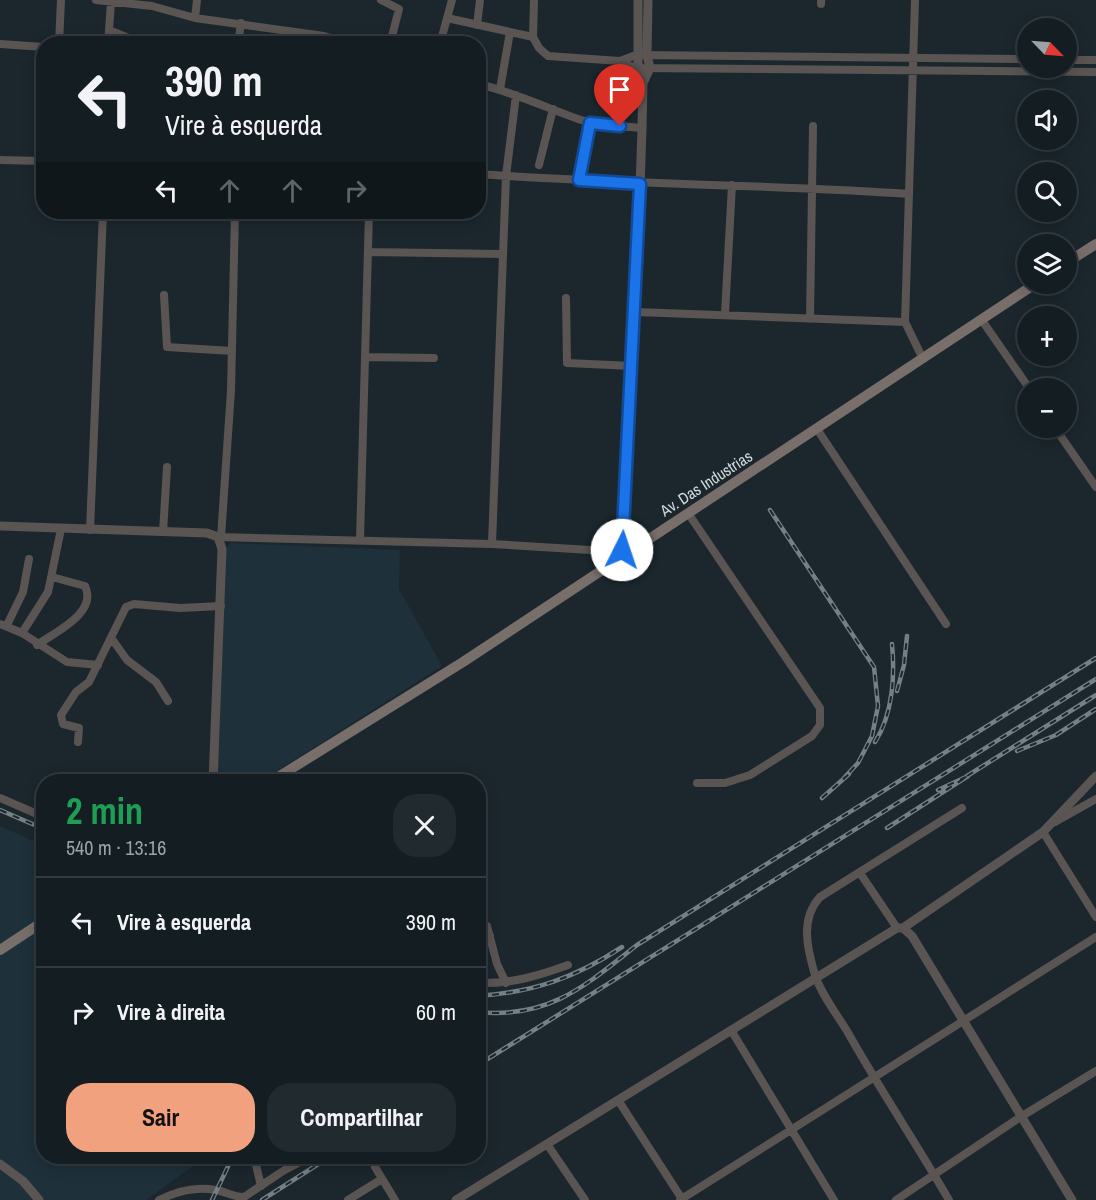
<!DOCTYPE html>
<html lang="pt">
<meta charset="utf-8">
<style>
:root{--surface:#141d22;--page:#212a2f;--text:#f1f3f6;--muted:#9da2a5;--line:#333b40;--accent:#f2a17e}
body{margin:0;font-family:"Archivo Narrow",sans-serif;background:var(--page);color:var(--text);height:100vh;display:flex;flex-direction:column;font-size:22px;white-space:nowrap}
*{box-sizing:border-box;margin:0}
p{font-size:20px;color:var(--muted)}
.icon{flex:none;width:33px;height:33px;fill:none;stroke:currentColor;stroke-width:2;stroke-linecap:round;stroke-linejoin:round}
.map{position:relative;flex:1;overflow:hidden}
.drawer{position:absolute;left:36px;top:774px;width:450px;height:390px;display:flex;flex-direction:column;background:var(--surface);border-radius:24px;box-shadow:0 3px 15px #0003,0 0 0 2px var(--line)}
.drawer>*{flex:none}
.top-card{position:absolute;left:36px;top:36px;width:450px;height:183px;border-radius:24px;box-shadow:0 3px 15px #0003,0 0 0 2px var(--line);background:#141d22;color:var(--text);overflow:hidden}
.needle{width:39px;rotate:115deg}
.controls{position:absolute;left:1017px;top:18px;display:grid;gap:12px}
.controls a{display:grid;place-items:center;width:60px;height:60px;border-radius:50%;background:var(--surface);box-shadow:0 3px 15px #0003,0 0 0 2px var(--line);font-size:30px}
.pin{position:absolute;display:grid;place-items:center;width:51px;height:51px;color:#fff;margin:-62px -26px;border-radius:50% 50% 50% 0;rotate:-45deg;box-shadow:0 0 6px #0007}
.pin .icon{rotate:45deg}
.me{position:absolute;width:66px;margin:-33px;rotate:4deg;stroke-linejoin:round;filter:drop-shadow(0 0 4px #0008)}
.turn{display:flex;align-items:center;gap:21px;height:126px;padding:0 30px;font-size:27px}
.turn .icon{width:78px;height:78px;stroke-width:2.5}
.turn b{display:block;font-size:42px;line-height:51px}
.lanes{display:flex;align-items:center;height:57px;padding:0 30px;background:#0003;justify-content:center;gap:30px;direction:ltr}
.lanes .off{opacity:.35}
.round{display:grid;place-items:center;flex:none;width:63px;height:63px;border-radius:24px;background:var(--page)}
.head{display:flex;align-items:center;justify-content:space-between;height:102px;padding:0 30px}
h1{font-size:36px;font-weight:700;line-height:45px;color:#1e9e55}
.primary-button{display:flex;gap:12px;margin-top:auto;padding:12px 30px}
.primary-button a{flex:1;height:69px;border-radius:24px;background:var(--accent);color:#111;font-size:24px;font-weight:700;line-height:69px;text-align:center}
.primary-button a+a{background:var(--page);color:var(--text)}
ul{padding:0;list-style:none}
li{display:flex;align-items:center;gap:18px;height:90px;padding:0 30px;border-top:2px solid var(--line)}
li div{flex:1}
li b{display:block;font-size:22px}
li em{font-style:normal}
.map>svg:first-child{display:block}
.built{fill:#1e303a}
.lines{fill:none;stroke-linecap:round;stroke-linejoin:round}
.minor{stroke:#5a5452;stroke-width:8}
.tertiary{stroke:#5a5452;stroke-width:9}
.secondary{stroke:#786e6a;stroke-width:10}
.rail-casing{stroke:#757f84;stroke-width:4.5}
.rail{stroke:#1b272d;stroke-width:2;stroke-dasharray:7;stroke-linecap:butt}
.route-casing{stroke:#114b97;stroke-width:15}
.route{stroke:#1a73e8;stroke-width:10}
.labels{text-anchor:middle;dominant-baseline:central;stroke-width:6;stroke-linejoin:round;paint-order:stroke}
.street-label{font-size:16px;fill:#d0d7db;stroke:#1b272d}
</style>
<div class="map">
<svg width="1096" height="1200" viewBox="0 0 1096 1200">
<rect width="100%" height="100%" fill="#1b272d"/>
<path class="built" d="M231,543L400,550L399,589L442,666L261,781L216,782L225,549Z
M0,826L43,845L44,1156L193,1157L196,1164L146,1200H0Z"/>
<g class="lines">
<path class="minor" d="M96,0L152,6L195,18L324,36L349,44
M381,0L399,9L390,44
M534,0L533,37L539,48L548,56L620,61L635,68L1096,72
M915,0L905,322L923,359
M821,4V0
M195,18L197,0
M447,18L533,37
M477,25L480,0
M109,30L143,44
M0,44L44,47
M59,44L61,0
M108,44L111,2
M238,44L241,23
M290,44L291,32
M440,44L452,0
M1066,60H1096
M620,61L636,55L1028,59
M478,84C514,92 546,108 581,120C600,126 622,126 642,128
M500,89L510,32
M0,160L44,161
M539,165L553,109
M478,174C622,185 765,184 909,194
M579,180L590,123
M368,252L503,254
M164,295L167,347L232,351
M566,298L567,363L633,366
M636,312L905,322
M725,314L732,185
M810,319L813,126
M981,319L1029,388
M365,357L434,358
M1055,428L1096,487
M817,429L946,624
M688,513L820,708V725L812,736L750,775L725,783H697
M90,530L103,212
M163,532L167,467
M218,537L492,544L623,552
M221,537L231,391L235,212
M360,540L369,212
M492,544L506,176L516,95
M0,624L22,633L67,662L98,665
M7,625L23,592L29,559
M22,633L48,592L61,529
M112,639L127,660L156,682L168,701
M37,645C55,632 98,613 85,586L52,577
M78,742L79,728L63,724L61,715L76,692L89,682L126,607L134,604L180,608L221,606
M0,798L44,817
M1055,822L1096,799
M1043,832L1096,917
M860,873L897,928
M487,926L497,964L506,983
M478,939L490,936
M478,983C511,984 538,976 568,965
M731,1030L834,1200
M618,1100L682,1199
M547,1144L585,1200
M254,1156L261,1186
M375,1167L395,1200
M159,1200C177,1191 196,1186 216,1190C227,1192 233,1197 244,1197L283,1171L311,1156
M348,1200L382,1179
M680,1200L1096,937
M896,1200L1022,1116L1096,1071
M949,1200C916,1143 879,1088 847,1031C836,1013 821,994 815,975C807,948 800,919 820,897L962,808"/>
<path class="tertiary" d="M643,83L650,68L647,55L648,0
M625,517L642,544
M0,526L207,533L218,537L222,549L213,782
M621,557L636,312L642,128L643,83L638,68V0
M903,928L912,936L1072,1200
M0,1164L23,1181L39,1200
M456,1200C603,1110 750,1019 897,928H903L1043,832L1096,776"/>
<path class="secondary" d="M1066,263L1096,244
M270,782L463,662L1035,284
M0,950L44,921"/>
<defs>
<path id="rail" d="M770,510L874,667L878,706L872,736L858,763L844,778
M897,691L904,665L907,636
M875,742C893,714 895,675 892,644
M1017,751L1056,735L1096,709
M967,776L1096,695
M822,798L849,774
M0,810L44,829
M887,828L968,776L938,790
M478,996C534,992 575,978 622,947
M478,1012C549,1019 585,986 637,945L1096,658
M478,1065L1096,679
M212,1200L233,1156
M262,1200L331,1156"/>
</defs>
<use href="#rail" class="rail-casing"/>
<use href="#rail" class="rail"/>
</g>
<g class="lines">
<defs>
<path id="route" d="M620,126L590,123L579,180L640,184L622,550"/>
</defs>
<use href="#route" class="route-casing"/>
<use href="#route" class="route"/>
</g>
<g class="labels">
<g class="street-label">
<text transform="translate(706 483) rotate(-33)">Av. Das Industrias</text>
</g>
</g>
</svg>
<div class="controls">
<a><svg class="needle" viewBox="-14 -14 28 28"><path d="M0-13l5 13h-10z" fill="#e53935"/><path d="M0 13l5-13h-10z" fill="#9da2a5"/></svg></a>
<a><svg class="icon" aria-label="sound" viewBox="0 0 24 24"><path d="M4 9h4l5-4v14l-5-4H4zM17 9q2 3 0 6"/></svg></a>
<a><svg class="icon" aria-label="search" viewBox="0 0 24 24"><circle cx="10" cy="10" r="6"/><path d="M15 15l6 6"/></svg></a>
<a><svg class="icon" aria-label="layers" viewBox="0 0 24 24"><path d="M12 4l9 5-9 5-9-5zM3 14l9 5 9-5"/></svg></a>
<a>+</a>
<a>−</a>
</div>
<div class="pin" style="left:620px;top:126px;background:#d93025"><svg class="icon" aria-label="arrive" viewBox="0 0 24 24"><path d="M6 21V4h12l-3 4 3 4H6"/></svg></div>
<svg class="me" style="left:622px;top:550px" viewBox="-20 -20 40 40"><circle r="19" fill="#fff"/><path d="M0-13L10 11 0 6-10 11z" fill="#1a73e8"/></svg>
<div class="top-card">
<div class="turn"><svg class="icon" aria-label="left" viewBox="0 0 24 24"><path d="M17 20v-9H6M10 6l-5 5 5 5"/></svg><div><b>390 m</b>Vire à esquerda</div></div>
<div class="lanes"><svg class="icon" aria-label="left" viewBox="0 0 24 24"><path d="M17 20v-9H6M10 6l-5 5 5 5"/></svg><svg class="icon off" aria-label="ahead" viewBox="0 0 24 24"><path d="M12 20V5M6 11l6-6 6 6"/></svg><svg class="icon off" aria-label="ahead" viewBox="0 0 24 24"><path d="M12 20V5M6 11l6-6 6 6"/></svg><svg class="icon off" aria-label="right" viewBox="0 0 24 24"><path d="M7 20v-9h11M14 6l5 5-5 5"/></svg></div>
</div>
<section class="drawer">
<div class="head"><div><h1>2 min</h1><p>540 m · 13:16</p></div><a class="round"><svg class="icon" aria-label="close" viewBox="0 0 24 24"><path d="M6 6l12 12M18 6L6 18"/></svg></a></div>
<ul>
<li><svg class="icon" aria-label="left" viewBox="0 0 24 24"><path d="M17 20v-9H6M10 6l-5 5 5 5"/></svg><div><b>Vire à esquerda</b></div><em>390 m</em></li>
<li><svg class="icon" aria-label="right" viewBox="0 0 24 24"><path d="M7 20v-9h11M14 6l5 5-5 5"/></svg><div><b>Vire à direita</b></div><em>60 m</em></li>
</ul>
<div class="primary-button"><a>Sair</a><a>Compartilhar</a></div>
</section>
</div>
